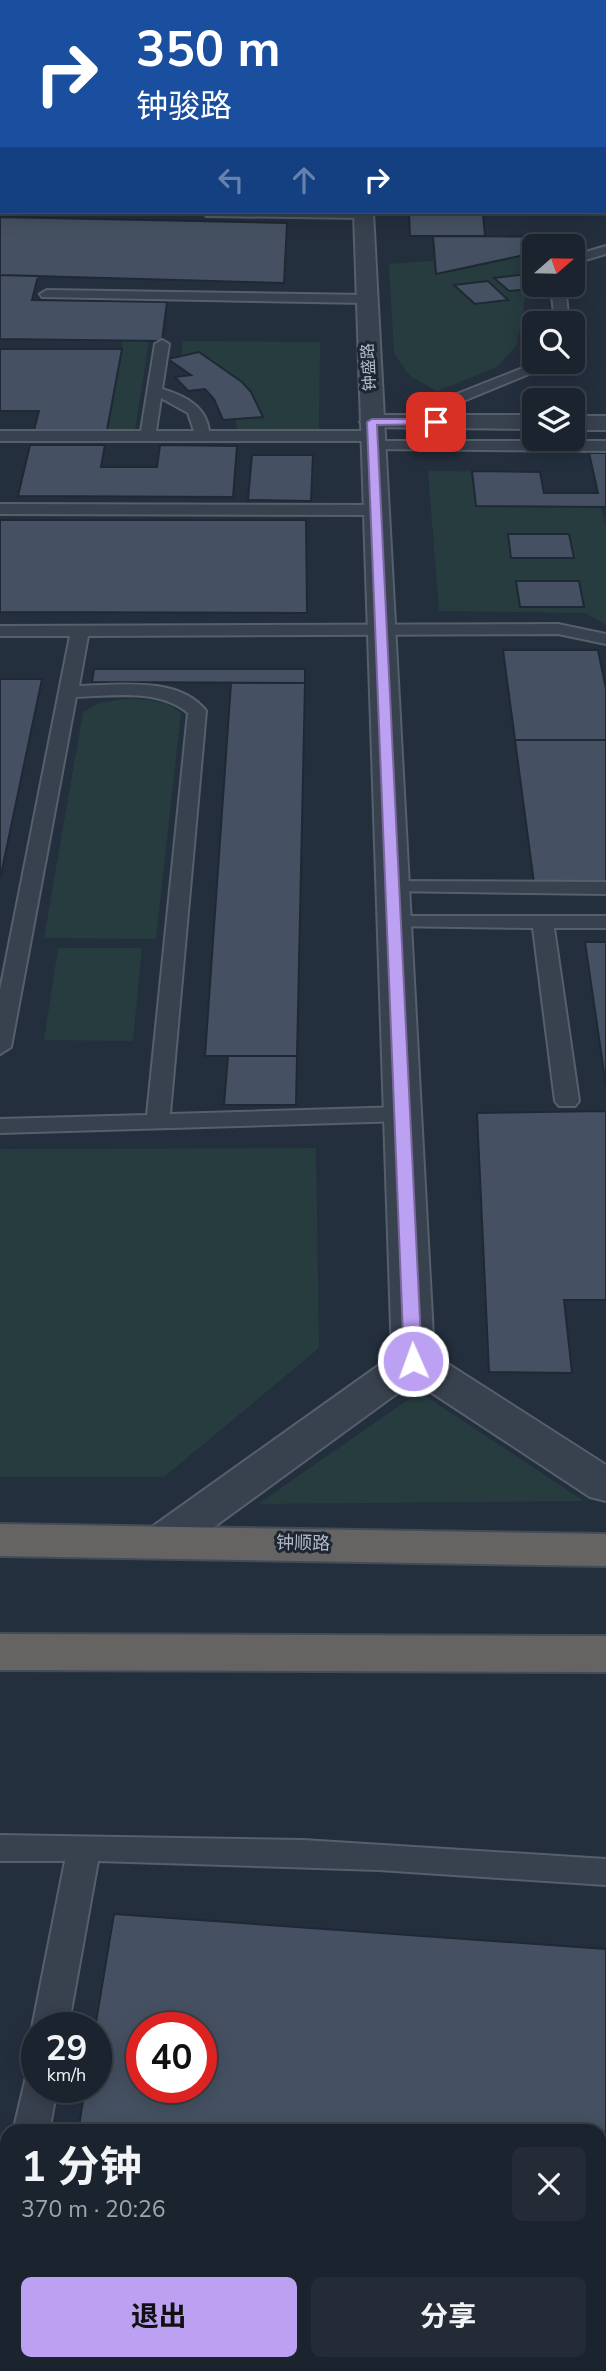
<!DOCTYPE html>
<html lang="zh">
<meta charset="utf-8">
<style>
:root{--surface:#1b232e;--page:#242b36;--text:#f1f3f6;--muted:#a0a4aa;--line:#39404a;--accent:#bca0f2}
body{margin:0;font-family:"Nunito Sans","Noto Sans SC",sans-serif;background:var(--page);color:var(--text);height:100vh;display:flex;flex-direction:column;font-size:26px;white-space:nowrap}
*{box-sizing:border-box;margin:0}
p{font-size:23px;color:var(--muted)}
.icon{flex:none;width:38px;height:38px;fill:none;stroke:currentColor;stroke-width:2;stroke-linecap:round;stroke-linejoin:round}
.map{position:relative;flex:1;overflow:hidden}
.panel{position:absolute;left:0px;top:2124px;width:607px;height:247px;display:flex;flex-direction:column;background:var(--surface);border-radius:21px 21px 0 0;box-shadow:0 4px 18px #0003,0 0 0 2px var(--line)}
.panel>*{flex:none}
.hud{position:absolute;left:0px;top:0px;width:607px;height:214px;box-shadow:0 4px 18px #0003,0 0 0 2px var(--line);background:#1a4fa0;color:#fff;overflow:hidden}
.needle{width:46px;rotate:70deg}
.fabs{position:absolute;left:522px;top:234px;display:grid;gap:14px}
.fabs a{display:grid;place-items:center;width:63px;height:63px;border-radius:10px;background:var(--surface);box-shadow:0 4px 18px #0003,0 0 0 2px var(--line);font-size:35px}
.speed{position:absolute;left:21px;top:2012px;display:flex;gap:14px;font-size:35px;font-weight:700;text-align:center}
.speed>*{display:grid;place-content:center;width:91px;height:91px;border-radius:50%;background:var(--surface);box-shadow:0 4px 18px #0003,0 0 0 2px var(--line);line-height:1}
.speed small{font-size:18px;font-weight:400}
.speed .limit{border:10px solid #d22;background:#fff;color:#111}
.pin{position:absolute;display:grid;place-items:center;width:60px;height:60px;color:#fff;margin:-30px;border-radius:14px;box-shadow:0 4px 10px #0006}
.me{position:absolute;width:77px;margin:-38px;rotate:358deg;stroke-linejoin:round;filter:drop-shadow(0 0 5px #0008)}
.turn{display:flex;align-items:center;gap:24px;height:147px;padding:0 21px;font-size:32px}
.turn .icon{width:91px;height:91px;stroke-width:2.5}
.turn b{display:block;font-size:49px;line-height:60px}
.lanes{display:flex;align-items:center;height:66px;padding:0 21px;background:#0003;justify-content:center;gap:35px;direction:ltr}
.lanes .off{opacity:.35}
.round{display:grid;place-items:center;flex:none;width:74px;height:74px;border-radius:10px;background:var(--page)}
.headline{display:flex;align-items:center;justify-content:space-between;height:119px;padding:0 21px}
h1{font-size:42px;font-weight:700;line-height:52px}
.primary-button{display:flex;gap:14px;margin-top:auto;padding:14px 21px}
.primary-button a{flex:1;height:80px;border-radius:10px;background:var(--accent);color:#111;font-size:28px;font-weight:700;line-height:80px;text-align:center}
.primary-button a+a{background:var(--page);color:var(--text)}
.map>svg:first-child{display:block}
.green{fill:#263c3f}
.building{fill:#455162;stroke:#1f2835;stroke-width:2;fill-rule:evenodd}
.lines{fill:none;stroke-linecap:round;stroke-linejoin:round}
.service-casing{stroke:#565f6c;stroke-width:4}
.minor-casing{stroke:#565f6c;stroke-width:4}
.tertiary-casing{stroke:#565f6c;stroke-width:4}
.trunk-casing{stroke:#434c59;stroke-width:4}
.service{fill:#38414e;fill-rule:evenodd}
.minor{fill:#38414e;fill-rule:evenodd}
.tertiary{fill:#38414e;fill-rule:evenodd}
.trunk{fill:#656462;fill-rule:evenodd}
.route{fill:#bca0f2;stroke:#7a689d;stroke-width:2}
.labels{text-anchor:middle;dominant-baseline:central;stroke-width:6;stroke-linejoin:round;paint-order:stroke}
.far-street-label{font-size:16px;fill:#b4bcc9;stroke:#1d2633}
.street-label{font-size:18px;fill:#b4bcc9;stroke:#1d2633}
</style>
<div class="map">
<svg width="606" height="2371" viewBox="0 0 606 2371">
<rect width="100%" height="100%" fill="#242f3e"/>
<path class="green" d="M533,253L517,345L497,367L437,391L410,376L394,354L389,264Z
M123,340L149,341L135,430H107Z
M183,341L320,342L319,429L237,430L234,408L180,359Z
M428,471L540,472L544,493H598L606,529V625L585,613L439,611Z
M125,699C146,699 164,699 181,713L156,939L44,938L83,712L100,703Z
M58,948H142L133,1041L44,1040Z
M316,1148L319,1348L164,1477H0V1149Z
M419,1392L584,1501L258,1504Z"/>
<path class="building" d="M0,10H2V100H0Z
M0,100H2V196H0Z
M409,214H483L485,236H410Z
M0,217L287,223L284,283L0,275Z
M433,236L577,237L579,245L534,247V253L436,274Z
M528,274L534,279V285L544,288L509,291L494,278Z
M0,275L38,276L32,300L167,302L162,341L0,339Z
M488,281L508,300L475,304L454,285Z
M0,349H122L107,430H34L39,411H0Z
M199,352L242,382L251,392L263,417L223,420L214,399L205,389L188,391L175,377L191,375L168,359Z
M30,445H105L101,467H157L160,445L237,446L233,497L18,496Z
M589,453H606V507L476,506L472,471L540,472L544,493H598Z
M252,455H313L311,501L248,500Z
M0,520H306L307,613L0,612Z
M508,534H569L574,558H511Z
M516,581H579L584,607H520Z
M503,650H598L606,689V740H515Z
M94,669H305V683L92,682Z
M0,679H42L0,879Z
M231,683H305L297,1056H205Z
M515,740H606V883H534Z
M585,942H606V1086Z
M228,1056H297L296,1105H224Z
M606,1111V1300H564L572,1373L489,1372L477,1113Z
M114,1914L606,1949V2371H38L39,2364H600V2132H78L85,2088H96L95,2028ZM142,2028H201V2088H142Z"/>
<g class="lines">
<defs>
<path id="service" d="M291,0H301V2H291Z
M0,205L2,212H6L0,213Z
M201,212H368L369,214L363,218L207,216Z
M606,246V254L572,264V256Z
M551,285H565L569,324H555Z
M47,290L366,295L373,299L366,303L42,297L40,294Z
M162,340L169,344L162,389C185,396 206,406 209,431H373L381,436L373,441H0V431H141L155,344ZM161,398L188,413L194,431H156Z
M538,362H558L449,407L416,425H406L404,422L439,401Z
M373,441H606V451L368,449V443Z
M0,504L376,505L384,510L376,515L0,514Z
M558,624L606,634V644L558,634L88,636L79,686C117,685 180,676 206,711L170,1114L403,1107L411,1109L415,1114L411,1119L403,1121L0,1133V1119L147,1115L188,713C158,688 112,696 76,697L11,1047L0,1054V990L70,636H0V626Z
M392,881L606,882V894L385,891L382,887Z
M394,916H606V928H554L579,1101L575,1106H559L555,1101L533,928L387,926L383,922Z
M0,1835L303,1840L606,1859V1885L379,1870L98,1861L68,2028H37V2037L32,2028L65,1861H0Z
M37,2073V2088H57L49,2132H13L26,2077Z
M7,2240V2310L0,2313V2243Z"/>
<path id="minor" d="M372,415H534V429L364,427L360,422L364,417Z
M572,416H606V430H572Z"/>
<path id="tertiary" d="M95,0H227L228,2H97Z
M376,0H409L375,2Z
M354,212H373L434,1355L606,1465V1501L590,1497L414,1381L181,1551L165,1556L149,1551L142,1540L149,1529L392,1356Z"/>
<path id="trunk" d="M0,1524L606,1534V1566L0,1556Z
M0,1634L606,1636V1672L0,1670Z"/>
</defs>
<use href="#service" class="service-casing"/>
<use href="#minor" class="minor-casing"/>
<use href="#tertiary" class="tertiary-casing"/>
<use href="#trunk" class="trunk-casing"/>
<use href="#service" class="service"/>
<use href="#minor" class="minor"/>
<use href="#tertiary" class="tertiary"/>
<use href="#trunk" class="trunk"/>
</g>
<path class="route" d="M436,419L439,424L377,425L422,1361L413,1366L404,1361L367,422L372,419Z"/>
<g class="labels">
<g class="far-street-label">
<text transform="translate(369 367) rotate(-93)">钟盛路</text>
</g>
<g class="street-label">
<text transform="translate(303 1543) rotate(1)">钟顺路</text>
</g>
</g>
</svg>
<div class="fabs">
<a><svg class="needle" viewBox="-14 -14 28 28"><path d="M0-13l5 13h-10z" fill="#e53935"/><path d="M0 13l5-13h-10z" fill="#a0a4aa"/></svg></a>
<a><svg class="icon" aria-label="search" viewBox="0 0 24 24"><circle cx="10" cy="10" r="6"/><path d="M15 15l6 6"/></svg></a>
<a><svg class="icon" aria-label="layers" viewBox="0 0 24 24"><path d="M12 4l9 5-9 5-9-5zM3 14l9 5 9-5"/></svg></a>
</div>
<div class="speed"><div>29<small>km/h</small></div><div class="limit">40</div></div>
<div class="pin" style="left:436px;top:422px;background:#d93025"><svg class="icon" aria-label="arrive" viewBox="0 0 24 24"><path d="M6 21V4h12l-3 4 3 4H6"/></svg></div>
<svg class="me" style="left:413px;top:1361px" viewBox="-20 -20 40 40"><circle r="17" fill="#bca0f2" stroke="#fff" stroke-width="3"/><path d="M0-11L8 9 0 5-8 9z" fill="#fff"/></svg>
<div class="hud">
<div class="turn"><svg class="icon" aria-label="right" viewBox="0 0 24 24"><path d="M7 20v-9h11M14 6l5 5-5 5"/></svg><div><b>350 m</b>钟骏路</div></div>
<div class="lanes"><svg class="icon off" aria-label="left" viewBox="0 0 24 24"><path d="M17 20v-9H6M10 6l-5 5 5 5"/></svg><svg class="icon off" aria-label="ahead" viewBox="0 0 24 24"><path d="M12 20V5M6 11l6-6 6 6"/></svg><svg class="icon" aria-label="right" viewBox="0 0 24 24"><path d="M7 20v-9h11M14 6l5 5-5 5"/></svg></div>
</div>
<section class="panel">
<div class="headline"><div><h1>1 分钟</h1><p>370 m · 20:26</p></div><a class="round"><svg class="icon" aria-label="close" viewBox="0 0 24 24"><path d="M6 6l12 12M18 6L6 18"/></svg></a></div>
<div class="primary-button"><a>退出</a><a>分享</a></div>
</section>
</div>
